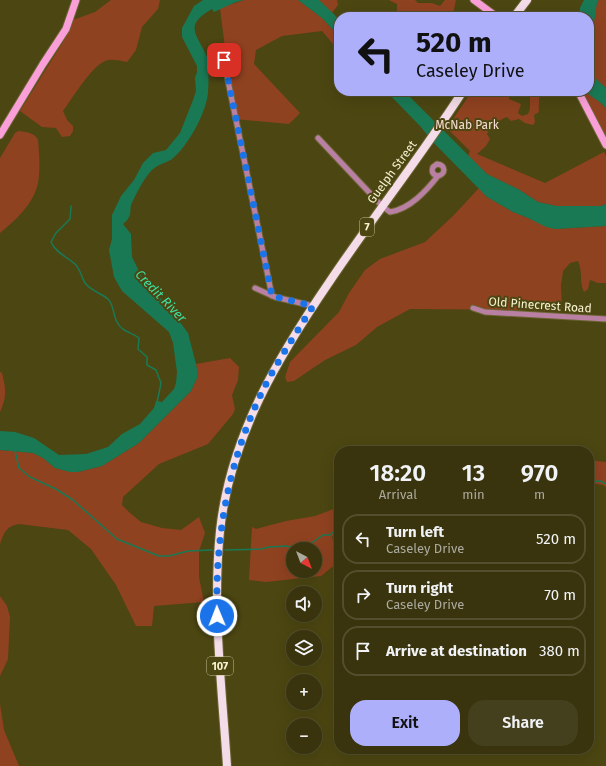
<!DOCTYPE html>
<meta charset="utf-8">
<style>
:root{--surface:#39340e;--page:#443f1c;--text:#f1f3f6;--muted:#abaa9e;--line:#534f2e;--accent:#adaffb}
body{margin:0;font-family:"Fira Sans",sans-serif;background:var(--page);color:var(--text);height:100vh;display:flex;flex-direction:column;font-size:15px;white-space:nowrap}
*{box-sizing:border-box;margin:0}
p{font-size:13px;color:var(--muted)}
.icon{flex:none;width:22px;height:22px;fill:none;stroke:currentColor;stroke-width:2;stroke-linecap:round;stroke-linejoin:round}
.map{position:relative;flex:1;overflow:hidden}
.sheet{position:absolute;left:334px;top:446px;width:260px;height:308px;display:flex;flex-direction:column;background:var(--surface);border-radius:16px;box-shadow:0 4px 16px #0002,0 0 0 1px var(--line)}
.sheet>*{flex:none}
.banner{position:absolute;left:334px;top:12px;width:260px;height:84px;border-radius:16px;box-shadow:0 4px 16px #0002,0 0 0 1px var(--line);background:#adaffb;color:#111;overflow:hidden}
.needle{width:26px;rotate:138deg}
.buttons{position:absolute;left:286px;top:542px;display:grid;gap:8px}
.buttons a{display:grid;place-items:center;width:36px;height:36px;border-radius:50%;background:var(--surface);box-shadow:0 4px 16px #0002,0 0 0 1px var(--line);font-size:20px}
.pin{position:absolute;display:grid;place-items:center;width:34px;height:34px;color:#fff;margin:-17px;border-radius:8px;box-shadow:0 2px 6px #0006}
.me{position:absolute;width:44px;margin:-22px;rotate:359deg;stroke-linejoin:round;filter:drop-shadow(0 0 3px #0008)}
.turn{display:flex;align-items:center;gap:14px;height:84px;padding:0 16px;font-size:18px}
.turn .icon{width:52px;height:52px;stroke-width:2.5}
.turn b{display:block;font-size:28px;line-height:34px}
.eta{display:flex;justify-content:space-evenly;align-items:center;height:68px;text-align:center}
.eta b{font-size:24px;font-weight:600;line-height:28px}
.primary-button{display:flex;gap:8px;margin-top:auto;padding:8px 16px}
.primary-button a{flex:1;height:46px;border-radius:16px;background:var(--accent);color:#111;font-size:16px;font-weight:600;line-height:46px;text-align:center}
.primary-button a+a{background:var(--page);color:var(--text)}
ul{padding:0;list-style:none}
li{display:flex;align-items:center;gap:12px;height:50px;margin:0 8px 6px;padding:0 8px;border:2px solid var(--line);border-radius:16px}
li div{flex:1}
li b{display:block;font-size:15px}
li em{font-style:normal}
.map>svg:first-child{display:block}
.green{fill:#8f4220;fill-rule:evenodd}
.water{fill:#1a7955}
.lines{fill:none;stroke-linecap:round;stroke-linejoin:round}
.stream{stroke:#1a7955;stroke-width:1.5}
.street-casing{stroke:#6b6534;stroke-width:7}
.secondary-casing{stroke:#6b6534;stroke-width:9}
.primary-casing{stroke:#6b6534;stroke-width:10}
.street{stroke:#ba80a3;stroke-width:5}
.secondary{stroke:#fa9fd8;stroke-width:7}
.primary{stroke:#f4dce9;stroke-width:8}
.route{stroke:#1a73e8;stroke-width:7;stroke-dasharray:0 12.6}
.labels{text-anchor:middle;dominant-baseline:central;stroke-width:4;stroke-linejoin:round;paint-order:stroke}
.shield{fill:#4c4612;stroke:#c4bf98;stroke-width:1}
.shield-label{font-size:11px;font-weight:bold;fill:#f7f3d1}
.park-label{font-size:12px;fill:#f8ded4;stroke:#4c4612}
.street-label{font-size:12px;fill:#f7f3d1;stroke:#4c4612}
.water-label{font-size:13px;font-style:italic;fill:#3edfa1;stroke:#4c4612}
</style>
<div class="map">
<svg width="606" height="766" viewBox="0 0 606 766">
<rect width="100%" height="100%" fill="#4c4612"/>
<path class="green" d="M111,0H160L158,9L142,27L136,50L127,62C122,61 113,59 108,60C92,64 73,98 63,111L67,120L73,126V131L70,136L62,137L56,128L42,127L20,111L63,42L73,20L95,12Z
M244,0H298L322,18L339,36V51L322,31L282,36L256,50L254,64L300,113L289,124L234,119L220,8Z
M319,0H337L338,5L332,13Z
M389,0H415L418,3H432L440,6L445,0H456L453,14L458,17H445L432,14C421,20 409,16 397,14V4Z
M599,0H606V88C602,84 597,81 594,77C583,63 594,20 597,2Z
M472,91L521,93L520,96H509V99L521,104L518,113L522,116L528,114L530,109V93L537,92L539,94C540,100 538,106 539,112L534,115L535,122L533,125L525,123L519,119L511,121L507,117C499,119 499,125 491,126L487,134L490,139L486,146L477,154L545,183L604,152L606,156V204L601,206H556L538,202L518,189L487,174L468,156L470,151L447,128Z
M582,91H586L602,104L606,109V139Z
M18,131C26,132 34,132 38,140C39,151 40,163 39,175C38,200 18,218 0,233V158L15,133Z
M479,188L487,197L513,212L555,229L606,226V283H598L590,280L588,289L584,292C579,282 583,271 578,261L570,263L563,271L561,285L562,312L529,310L410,309L377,327L356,345L325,360L294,381L287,382L285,377L290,362L339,312L349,293L365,270L380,259L425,242L453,216Z
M230,358L239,367L238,380L232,395L235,409L233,414L208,444L159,464L123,497L122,505L130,513L141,522L162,528L181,530L199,517L205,533L199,551V577L204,602L154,606L152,626H136L116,585L91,549L68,530L19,524C6,526 4,533 0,544V450L33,453L43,458L55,468L70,472H78L102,466L139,443L191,391L198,376L196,364Z
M0,372L2,373C6,389 7,397 0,412Z
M589,460L606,462V487L603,485L589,483Z
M339,507V528L332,537L336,552V564L321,576L266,582L249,580L252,527L256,529L286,521L315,516ZM293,549H315V571H293Z
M0,596L7,606L10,617L8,659L0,676Z
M0,704L4,730L19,766H0Z"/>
<path class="water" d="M203,0H244L236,2L214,12L212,9C182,26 198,35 207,57C209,62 209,93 207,99C203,118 187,147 172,159C166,163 156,165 151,171C143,180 136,194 131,205C130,209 131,214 129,217C128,220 125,222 123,224L131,234L132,257L143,279L169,307L188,333L196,364L198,376L191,391L139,443L102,466L78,472H70L55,468L43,458L33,453L0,450V431L15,432L34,438L59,455L86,454L108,447L122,434L140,424L154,408L156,401L162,402L174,389L176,383L177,372L173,343L169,332L122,291L114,277L109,250L112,239V215L121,196L134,180L143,163L153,153L166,150L180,133L193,100L196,91L195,78L197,72V66L182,37V28L194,6Z
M298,0H319L339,19V36L322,18Z
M584,0H599L597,2L589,58V17H579L580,8Z
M589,62L593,76L606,88V109C602,101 591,98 586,91H589Z
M386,91H404L487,174L518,189L538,202L556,206H601L606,204V226L555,229L546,227L528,218L513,212L487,197L431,140L421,127Z"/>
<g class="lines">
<path class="stream" d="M71,206L70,219L56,233L51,242C55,252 67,257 75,264C81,270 81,277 85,283C91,291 101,293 108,299C114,305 113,315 117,322C122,332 131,332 139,338L138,349L147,357V365L156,370L161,383L157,403
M15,451L19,468L30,477L56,489L73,500L117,539L159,556H169L188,551L212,550
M589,482L600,481L606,484
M225,550L261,549L269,547L286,546L299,549L307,546L323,535H330L339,527"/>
<defs>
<path id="street" d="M224,61L272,296
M318,138L382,206L390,212C410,209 426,191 438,176C446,174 446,165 437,164L433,167C431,172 433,175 438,176
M255,288L275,297L313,306
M473,308L485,312L606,319"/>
<path id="secondary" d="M474,0L497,17
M578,91L606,145
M0,135L43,64L66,29L76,0"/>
<path id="primary" d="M514,17L527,0
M227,766C222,688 212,609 220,531C230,437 278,357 330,281C373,217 421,156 463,91"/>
</defs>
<use href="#street" class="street-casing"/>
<use href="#secondary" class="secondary-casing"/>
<use href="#primary" class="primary-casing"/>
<use href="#street" class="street"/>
<use href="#secondary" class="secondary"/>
<use href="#primary" class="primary"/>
</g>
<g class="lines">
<path class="route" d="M217,616C215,535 229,456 266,384C280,357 297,332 313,306L272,296L224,60"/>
</g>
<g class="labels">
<g class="shield">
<rect x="360" y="218" width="14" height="18" rx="3"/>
<rect x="207" y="657" width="26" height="18" rx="3"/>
</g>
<g class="shield-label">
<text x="367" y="227">7</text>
<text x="220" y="666">107</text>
</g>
<g class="park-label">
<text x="467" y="125">McNab Park</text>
</g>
<g class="street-label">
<text transform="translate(392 172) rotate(-54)">Guelph Street</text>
<text transform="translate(540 305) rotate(4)">Old Pinecrest Road</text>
</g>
<g class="water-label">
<text transform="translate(161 296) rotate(46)">Credit River</text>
</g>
</g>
</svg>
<div class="buttons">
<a><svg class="needle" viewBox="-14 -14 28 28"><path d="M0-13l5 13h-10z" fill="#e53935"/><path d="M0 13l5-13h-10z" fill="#abaa9e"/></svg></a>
<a><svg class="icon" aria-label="sound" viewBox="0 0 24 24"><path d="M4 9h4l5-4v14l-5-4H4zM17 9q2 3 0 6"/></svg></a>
<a><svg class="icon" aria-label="layers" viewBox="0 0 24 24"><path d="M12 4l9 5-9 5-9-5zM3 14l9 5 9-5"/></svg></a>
<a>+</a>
<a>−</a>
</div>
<div class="pin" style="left:224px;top:60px;background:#d93025"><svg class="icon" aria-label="arrive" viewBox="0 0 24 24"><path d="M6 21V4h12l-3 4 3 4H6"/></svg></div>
<svg class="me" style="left:217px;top:616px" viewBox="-20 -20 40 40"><circle r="17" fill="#1a73e8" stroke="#fff" stroke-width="3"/><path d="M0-11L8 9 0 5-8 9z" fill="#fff"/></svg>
<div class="banner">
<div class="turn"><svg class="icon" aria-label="left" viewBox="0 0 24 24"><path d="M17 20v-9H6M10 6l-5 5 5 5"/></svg><div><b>520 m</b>Caseley Drive</div></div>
</div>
<section class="sheet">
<div class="eta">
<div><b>18:20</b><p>Arrival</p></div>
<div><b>13</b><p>min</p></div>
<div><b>970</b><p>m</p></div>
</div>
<ul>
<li><svg class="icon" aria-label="left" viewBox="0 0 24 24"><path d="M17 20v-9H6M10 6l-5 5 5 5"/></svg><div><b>Turn left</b><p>Caseley Drive</p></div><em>520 m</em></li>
<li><svg class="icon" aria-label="right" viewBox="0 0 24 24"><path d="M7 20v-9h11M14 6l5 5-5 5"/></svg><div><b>Turn right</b><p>Caseley Drive</p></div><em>70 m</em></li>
<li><svg class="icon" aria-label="arrive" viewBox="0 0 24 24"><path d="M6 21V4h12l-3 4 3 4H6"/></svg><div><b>Arrive at destination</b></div><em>380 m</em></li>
</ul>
<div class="primary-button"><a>Exit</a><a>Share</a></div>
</section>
</div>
